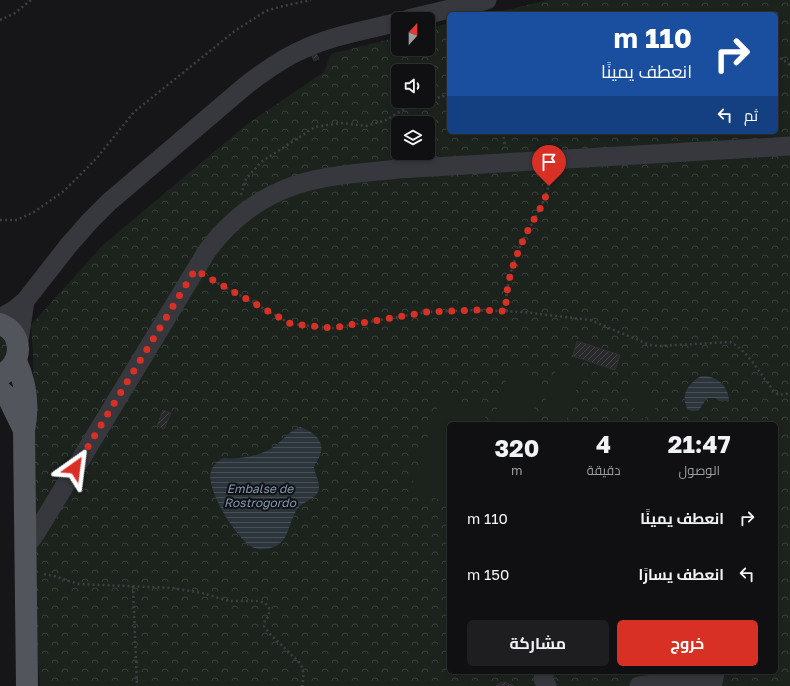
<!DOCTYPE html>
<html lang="ar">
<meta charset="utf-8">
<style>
:root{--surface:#101012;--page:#1e1e20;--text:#f1f3f6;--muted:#9c9d9f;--line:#303032;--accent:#d93025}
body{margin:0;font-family:"Golos Text",Cairo,sans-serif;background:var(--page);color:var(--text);direction:rtl;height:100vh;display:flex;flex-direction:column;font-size:15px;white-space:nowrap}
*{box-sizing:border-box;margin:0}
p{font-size:13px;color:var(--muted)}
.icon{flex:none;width:22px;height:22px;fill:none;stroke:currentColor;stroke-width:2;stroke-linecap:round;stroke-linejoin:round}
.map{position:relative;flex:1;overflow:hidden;direction:ltr}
.side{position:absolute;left:447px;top:422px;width:331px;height:252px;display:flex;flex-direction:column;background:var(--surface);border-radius:6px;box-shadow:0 2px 6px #0003,0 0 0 1px var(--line);direction:rtl}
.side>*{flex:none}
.guide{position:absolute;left:447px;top:12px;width:331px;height:122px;border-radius:6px;box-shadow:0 2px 6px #0003,0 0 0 1px var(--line);direction:rtl;background:#1a4fa0;color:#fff;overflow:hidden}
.needle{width:26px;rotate:21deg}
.tools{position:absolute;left:391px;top:12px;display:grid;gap:8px}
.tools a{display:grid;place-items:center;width:44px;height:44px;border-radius:6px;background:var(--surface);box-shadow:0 2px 6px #0003,0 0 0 1px var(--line);font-size:20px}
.pin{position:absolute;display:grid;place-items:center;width:34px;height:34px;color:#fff;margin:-41px -17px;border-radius:50% 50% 50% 0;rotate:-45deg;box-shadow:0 0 4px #0007}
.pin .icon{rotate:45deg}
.me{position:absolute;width:44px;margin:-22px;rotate:31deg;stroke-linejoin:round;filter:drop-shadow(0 0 3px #0008)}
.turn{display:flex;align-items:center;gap:14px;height:84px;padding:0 20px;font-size:18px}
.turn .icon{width:52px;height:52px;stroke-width:2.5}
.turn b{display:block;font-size:28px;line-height:34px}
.then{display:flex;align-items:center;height:38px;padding:0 20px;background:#0003;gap:8px;font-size:15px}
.eta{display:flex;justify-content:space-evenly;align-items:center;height:68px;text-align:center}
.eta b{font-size:24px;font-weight:700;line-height:28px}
.primary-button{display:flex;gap:8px;margin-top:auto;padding:8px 20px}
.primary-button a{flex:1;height:46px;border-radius:6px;background:var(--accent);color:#fff;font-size:16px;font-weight:700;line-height:46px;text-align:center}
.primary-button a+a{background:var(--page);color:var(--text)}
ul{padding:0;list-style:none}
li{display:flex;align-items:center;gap:12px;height:56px;padding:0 20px}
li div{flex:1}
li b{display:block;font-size:15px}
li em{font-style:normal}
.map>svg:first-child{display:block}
.park{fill:url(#park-crowns);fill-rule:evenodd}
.pitch{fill:#1c231d}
.water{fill:url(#water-rules)}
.building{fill:url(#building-hatch);stroke:#303034}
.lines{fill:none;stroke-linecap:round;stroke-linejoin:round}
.path{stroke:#3d3f44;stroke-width:2.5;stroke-dasharray:2 3;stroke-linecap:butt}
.minor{stroke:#37383d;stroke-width:19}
.major{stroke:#53555c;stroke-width:22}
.route{stroke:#d93025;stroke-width:7;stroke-dasharray:0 12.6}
.labels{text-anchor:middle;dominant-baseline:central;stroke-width:4;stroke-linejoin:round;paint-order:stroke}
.water-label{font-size:12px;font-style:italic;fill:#7f9bb3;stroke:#111113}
</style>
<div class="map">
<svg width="790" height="686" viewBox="0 0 790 686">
<defs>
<pattern id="park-crowns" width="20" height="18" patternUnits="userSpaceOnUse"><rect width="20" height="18" fill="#1c231d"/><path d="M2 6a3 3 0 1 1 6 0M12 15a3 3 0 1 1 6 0" fill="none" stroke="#3a403c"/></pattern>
<pattern id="water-rules" width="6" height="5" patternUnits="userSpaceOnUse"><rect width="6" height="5" fill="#2c353c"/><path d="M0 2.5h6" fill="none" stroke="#485056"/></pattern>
<pattern id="building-hatch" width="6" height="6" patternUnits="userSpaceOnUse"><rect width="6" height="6" fill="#29292c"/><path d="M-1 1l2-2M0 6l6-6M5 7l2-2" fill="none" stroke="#454548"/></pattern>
</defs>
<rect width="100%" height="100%" fill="#161618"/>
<path class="park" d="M548,0H790V686H40L37,650L33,352L31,325L103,245L246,125L324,72L331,54L398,37V49H428V29L449,23V132H776V14H483L503,11ZM398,71H428V101H398ZM398,123H428V153H398ZM449,424H776V672H449Z
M0,336L7,343L9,356L0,367Z"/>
<path class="pitch" d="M558,364L582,372L566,420L542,412Z
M510,369L543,380L529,424H492Z
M636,380L658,406L643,419L621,392Z
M441,396L487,411L483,424H449V503L410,490Z"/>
<path class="water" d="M701,376C715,375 729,385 729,401H719L715,398H708L705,401L699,410L694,411L688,410C680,396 687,384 701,376Z
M300,427C312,431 326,440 320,455C319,459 316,462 314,467C315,474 319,480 319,487C319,498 307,500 300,506C298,508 296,511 295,513C288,525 290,536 278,545C271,549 259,551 252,547C236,538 205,489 211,471C213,465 218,461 223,458C238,460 259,456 272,448C283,441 286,433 300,427Z"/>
<path class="building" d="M317,54L319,59L314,61L312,56Z
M577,341L620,355L615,370L573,356Z
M163,410L171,413L164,429L157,426Z
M505,682L514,686H496L500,683Z"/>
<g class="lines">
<path class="path" d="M0,20L15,13L31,0
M776,55L790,65
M428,100L449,95
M503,132L505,147
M241,195L246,179L261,162L315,127L341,123L366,126L386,120L404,109L425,101
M0,220H17L34,212L64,191L96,159L134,112L236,30L266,11L279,7L311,0
M209,278L291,324L333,328L427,312L475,310L523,312L590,320L650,345L659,346L730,342C745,349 755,366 765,379C770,385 772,391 779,395L790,393
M506,311C505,281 516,252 530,227C539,210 548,196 550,176
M44,574L54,576L79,584L173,588L202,593L229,601H258L265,603L269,608V616L265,620L264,626L269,633L300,663C304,671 304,677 302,686
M133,586L137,686"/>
<path class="minor" d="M408,19L487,0
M0,318L14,310L25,301L68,246L90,221L109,202L244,87C263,72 284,57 306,48C335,35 368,30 398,22
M18,347L25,301
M25,547L34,536L44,520L207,251C227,224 253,202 285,189C318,175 363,173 398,169L790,146
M545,672L543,679L547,686
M639,686L696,679L713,683L715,672"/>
<path class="major" d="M0,324C25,333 23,366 0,375
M16,361C26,383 29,406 24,430L27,686
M0,390L9,399L24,430"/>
</g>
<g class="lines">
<path class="route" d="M75,468L195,270L291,324L332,328L427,312L475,310L506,311C505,282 516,254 529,228C537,214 545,202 549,186"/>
</g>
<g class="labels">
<g class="water-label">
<text x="260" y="488">Embalse de<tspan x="260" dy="14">Rostrogordo</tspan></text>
</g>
</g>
</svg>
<div class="tools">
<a><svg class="needle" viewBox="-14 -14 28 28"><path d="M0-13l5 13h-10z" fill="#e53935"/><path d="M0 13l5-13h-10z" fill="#9c9d9f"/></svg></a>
<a><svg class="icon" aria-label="sound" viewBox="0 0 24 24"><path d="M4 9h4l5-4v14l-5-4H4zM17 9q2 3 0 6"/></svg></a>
<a><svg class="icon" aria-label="layers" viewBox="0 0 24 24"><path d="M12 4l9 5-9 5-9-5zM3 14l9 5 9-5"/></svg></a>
</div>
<div class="pin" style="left:549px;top:186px;background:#d93025"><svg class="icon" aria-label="arrive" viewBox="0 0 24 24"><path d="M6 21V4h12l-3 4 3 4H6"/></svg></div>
<svg class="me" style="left:75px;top:468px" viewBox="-20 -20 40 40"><path d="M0-17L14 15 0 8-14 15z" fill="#d93025" stroke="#fff" stroke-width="4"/></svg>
<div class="guide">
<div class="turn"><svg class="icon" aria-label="right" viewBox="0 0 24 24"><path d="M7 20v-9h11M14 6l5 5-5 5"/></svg><div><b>110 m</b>انعطف يمينًا</div></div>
<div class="then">ثم<svg class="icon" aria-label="left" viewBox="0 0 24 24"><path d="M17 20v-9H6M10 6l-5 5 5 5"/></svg></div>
</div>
<section class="side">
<div class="eta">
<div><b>21:47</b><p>الوصول</p></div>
<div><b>4</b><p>دقيقة</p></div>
<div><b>320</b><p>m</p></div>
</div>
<ul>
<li><svg class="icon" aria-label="right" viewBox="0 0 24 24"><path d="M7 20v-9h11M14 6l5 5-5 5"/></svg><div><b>انعطف يمينًا</b></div><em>110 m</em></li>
<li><svg class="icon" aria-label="left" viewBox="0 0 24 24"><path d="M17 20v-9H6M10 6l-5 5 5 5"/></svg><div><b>انعطف يسارًا</b></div><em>150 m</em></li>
</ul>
<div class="primary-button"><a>خروج</a><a>مشاركة</a></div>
</section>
</div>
